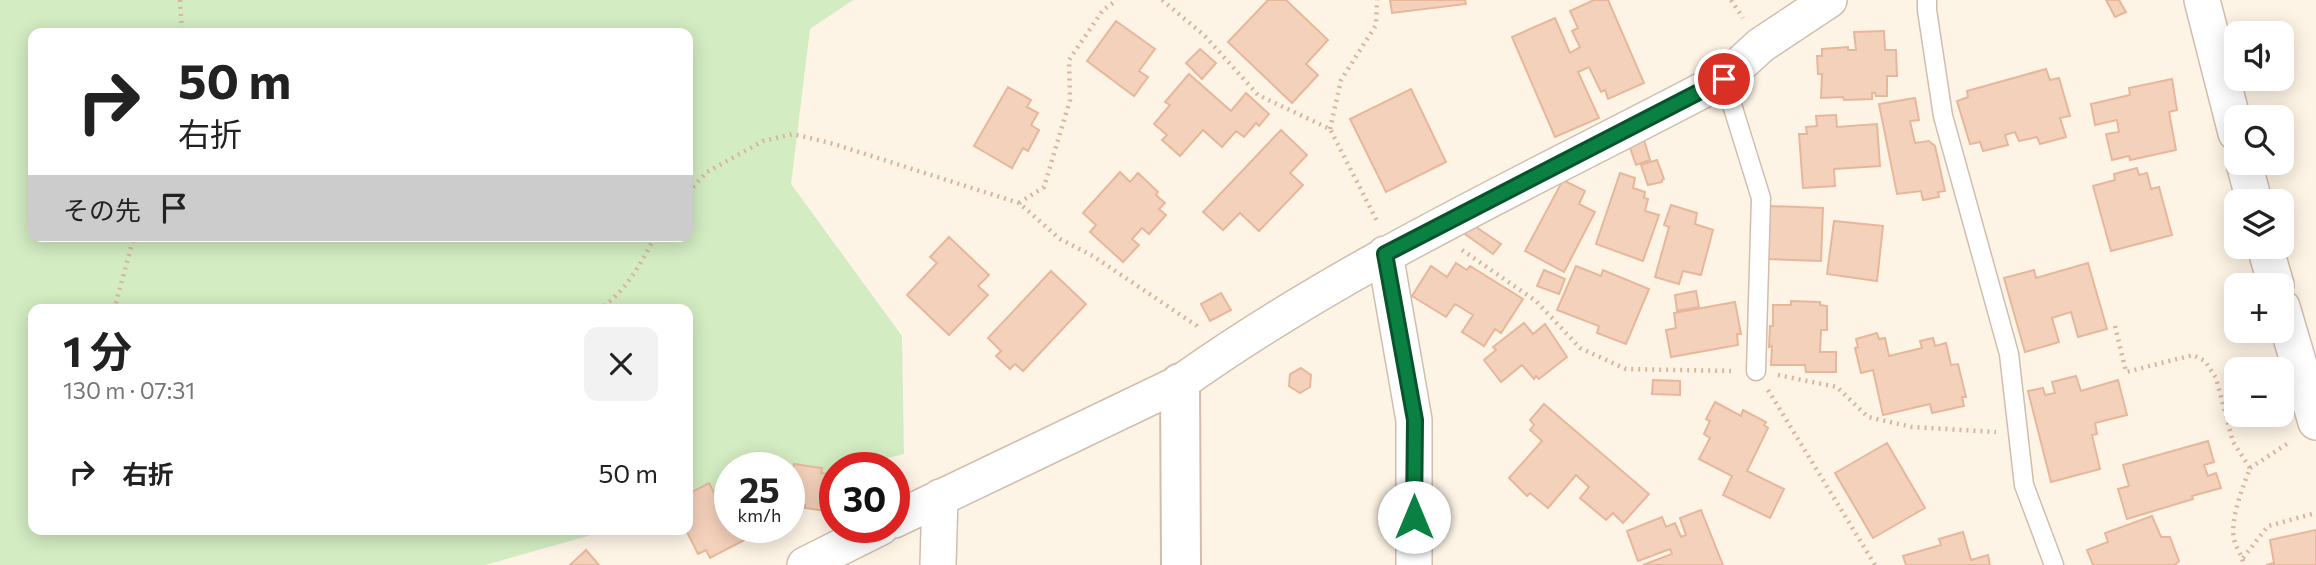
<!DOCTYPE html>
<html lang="ja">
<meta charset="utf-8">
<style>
:root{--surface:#fff;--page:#f2f2f2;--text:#222;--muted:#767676}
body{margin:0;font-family:Commissioner,"Noto Sans JP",sans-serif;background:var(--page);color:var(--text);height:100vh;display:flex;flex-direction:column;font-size:26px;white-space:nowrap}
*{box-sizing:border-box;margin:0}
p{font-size:23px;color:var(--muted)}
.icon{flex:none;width:38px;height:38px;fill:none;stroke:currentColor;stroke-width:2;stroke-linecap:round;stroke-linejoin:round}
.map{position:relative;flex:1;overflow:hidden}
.panel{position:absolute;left:28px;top:304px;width:665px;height:231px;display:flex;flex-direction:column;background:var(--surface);border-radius:14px;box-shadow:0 4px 18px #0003}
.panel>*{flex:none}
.hud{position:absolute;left:28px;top:28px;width:665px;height:214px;border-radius:14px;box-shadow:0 4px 18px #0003;background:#fff;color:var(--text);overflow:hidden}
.fabs{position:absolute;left:2224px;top:21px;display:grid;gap:14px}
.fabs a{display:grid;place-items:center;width:70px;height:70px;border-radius:14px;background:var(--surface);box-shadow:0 4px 18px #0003;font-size:35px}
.speed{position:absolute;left:714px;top:452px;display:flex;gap:14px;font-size:35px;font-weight:700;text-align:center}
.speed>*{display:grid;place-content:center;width:91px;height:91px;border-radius:50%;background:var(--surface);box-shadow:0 4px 18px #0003;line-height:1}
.speed small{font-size:18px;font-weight:400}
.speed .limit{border:10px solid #d22;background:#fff;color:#111}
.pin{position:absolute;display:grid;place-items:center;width:60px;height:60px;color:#fff;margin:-30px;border:4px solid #fff;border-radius:50%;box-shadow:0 2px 7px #0007}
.me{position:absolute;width:77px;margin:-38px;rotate:0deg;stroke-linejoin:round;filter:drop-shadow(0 0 5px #0008)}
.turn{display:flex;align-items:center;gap:24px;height:147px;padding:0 35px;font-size:32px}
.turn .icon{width:91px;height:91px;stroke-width:2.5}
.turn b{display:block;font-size:49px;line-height:60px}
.then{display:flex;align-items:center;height:66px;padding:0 35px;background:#0003;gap:14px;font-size:26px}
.round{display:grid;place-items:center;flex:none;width:74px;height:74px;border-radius:14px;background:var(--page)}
.headline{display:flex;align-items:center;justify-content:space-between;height:119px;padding:0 35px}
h1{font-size:42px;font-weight:700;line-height:52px}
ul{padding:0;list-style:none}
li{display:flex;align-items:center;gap:21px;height:98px;padding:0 35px}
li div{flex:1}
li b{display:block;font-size:26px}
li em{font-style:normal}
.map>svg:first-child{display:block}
.green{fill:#d3ecc2;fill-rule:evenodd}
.building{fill:#f4d1bb;stroke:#e7b79b;stroke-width:2}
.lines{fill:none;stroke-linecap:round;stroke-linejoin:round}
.service-casing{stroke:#d1bdad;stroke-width:21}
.minor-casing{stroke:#d1bdad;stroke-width:38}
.tertiary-casing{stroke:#d1bdad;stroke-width:42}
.path{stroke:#d9b59e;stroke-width:4.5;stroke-dasharray:2 5;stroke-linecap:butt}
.service{stroke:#fff;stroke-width:18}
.minor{stroke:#fff;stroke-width:35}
.tertiary{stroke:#fff;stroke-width:38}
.route-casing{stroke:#07532c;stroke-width:18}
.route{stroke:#0b8043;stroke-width:12}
</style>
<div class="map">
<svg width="2316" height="565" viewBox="0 0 2316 565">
<rect width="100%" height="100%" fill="#fdf4e5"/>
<path class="green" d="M0,0H853L810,29L791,184L902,336L904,454L850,467H835V471L789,483V467H730V498L688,509V310H33V530H609L485,565H0ZM33,33H688V236H33Z"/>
<path class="building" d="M1268,0H1286L1328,40L1306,64L1318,75L1292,103L1228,42Z
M1390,0H1465L1466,4L1392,13Z
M1594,0H1608L1644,83L1608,99L1605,90L1601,92L1589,67L1578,72L1599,118L1555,137L1512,37L1555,18L1570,53L1580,47L1572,31L1578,28L1570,11Z
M2106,0H2119L2126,12L2115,17Z
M1116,21L1155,49L1139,71L1148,77L1134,96L1087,61Z
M1884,31L1885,50H1896L1897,76H1887V96H1876L1875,93H1872V99L1844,100L1843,97L1821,98L1822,74H1818L1817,56H1822V49L1848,47V50H1856L1854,32Z
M1200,49L1216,63L1202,79L1186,63Z
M2046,69L2050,80L2059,78L2070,116L2060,118L2066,137L2040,144L2037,137L2019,141L2015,132L2005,135L2008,145L1983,151L1980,142L1970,144L1957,101L1968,97L1967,91Z
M1189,74L1231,111L1246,93L1269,114L1259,126L1256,123L1244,137L1236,131L1222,147L1203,130L1180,156L1162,140L1167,135L1154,124L1170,105L1165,102Z
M2172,79L2177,110L2169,112L2176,150L2130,160L2129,156L2112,160L2106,134L2119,132L2117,120L2095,125L2091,104L2130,95L2129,88Z
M1008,87L1031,100L1027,107L1038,113L1031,125L1039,130L1028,151L1023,148L1012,168L974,146Z
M1411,89L1446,162L1386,192L1350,119Z
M1915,98L1919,120L1910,121L1915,143L1929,141L1935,146L1945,191L1938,192L1939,197L1923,200L1921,191L1897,194L1879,104Z
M1836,115L1837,127L1877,124L1880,166L1834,169L1835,186L1803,188L1799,134H1807L1806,127L1817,126L1816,116Z
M1281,130L1307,155L1290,173L1303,185L1259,231L1240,213L1223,230L1203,212Z
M1644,140L1650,160L1636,165L1629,145Z
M1657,160L1664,179L1662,180V182L1648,185L1641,165Z
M2137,168L2139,175L2147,173L2151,189L2159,187L2172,235L2111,251L2093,186L2115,180L2114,174Z
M1120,172L1130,182L1138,173L1158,192L1156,195L1165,203L1159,209L1166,215L1149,234L1142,228L1132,239L1139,245L1123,262L1090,232L1096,225L1083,213Z
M1620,173L1635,178L1633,188L1645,192L1644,198L1648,199L1645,211L1659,215L1643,261L1596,244Z
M1563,180L1585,191L1579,204L1595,212L1564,272L1525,251Z
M1671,205L1697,213L1695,224L1713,230L1701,275L1683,271L1679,284L1655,277L1669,227L1664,225Z
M1769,206L1823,208L1821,261L1767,259Z
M1834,221L1883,226L1877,281L1827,274Z
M1473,225L1501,244L1493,254L1465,234Z
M949,237L989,275L978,286L988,295L949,335L907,295L937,263L930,257Z
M1456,263L1467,270L1470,266L1523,299L1501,333L1495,329L1484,346L1462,332L1473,315L1455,304L1446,317L1412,296L1431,266L1447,277Z
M2088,263L2107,329L2078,337L2071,312L2052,318L2059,342L2025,352L2004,278L2034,270L2036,278Z
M1576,266L1601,276L1603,270L1649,289L1626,344L1597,333L1599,326L1557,310Z
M1544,270L1565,279L1559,294L1537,286Z
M1051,271L1086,304L1023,371L1015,364L1010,369L996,356L1001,351L988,338Z
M1696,291L1699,307L1677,311L1675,295Z
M1221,293L1231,310L1210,321L1201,304Z
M1791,301L1820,302V305L1827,306V330H1821L1820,352H1836V372H1806L1805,365H1771L1772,346L1769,347L1770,326H1773V305H1791Z
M1735,302L1741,334H1737L1738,345L1671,357L1666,330L1676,328L1674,313Z
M1524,323L1533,334L1545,324L1567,357L1539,379L1536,376L1534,379L1522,365L1501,382L1484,360L1496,350L1493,347Z
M1877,333L1879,339L1885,338L1889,356L1922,348L1920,341L1933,338L1935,346L1946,343L1951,365L1958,364L1966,397H1962L1964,406L1932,413L1930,404L1883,415L1873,370L1861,373L1855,348L1858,347L1856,339Z
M1301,368L1311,375L1310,387L1300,393L1289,386L1290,374Z
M2076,376L2081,391L2118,380L2127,415L2095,423L2097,434L2092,435L2100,469L2051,482L2028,391L2043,388L2045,395L2055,393L2052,382Z
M1653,380L1680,381V395L1652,394Z
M1715,402L1741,416L1743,410L1766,422L1764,425L1768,428L1747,471L1784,489L1770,518L1723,495L1732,476L1699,459L1710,438L1704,434L1710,421L1706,419Z
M1544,404L1649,494L1623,523L1613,513L1606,520L1580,498L1589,487L1576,475L1548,508L1530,493L1527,496L1509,478L1542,441L1530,430L1534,425L1530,420Z
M2208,441L2214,462L2204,465L2208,476L2216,473L2221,488L2192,496L2193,499L2127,519L2118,489L2129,486L2123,465Z
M1887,443L1925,508L1873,538L1835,473Z
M794,464L822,468L821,473L835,475L833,512L805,508V505L789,503V475H792Z
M709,483L727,519L730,517V527H747L752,536L710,558L706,550L698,554L686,530H688V494Z
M1701,510L1723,565H1643L1672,554L1670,549L1638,561L1627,531L1662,517L1666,527L1675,523L1681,537L1686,535L1680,518Z
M2152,516L2161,537H2170L2179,561L2175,565H2093L2087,550L2108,542L2105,533Z
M2316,530V565H2266L2274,563L2270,540Z
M1963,532L1971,560L1988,555L1990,565H1906L1903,556L1941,545L1939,539Z
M586,550L599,565H570Z"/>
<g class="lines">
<defs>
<path id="service" d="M1927,0V10L1943,116L2009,354L2024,485L2054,565
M1724,79L1761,198L1756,371"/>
<path id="minor" d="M2202,0L2236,133
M2244,163L2254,201
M2265,247L2276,285
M1385,254L1414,420V565
M2282,307L2316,422
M894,520L1180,383C1350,262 1541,176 1724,79L1761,45L1829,0
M805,565L881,527
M938,565L940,497"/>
<path id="tertiary" d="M1180,383L1181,565"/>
</defs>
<use href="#service" class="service-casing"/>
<use href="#minor" class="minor-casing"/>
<use href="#tertiary" class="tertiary-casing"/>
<path class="path" d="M180,0L182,33
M1162,0L1204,35L1258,95L1330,129L1378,223
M1731,0L1743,18
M1330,129L1341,80L1376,25L1377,0
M688,192L707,172L763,141L793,134L834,144L1019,203L1060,239L1093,256L1197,326L1199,330
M1019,203L1044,187L1070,100L1069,60L1103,10L1117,0
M1462,250L1536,301L1580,348L1626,369L1731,371
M114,310L134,236
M598,310C625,293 641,264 655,236
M2115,326L2126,372L2193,355L2205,361L2216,378L2233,442L2250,468C2243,487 2230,518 2234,539C2236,549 2243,555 2243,565
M1778,375L1837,387L1868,417L1912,427L1996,432
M1768,390L1875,565
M2250,468L2290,442
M2243,558L2268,526L2316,513"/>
<use href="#service" class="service"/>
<use href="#minor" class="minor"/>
<use href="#tertiary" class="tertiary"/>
</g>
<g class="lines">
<defs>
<path id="route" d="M1414,517L1415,420L1385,254L1724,79"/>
</defs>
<use href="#route" class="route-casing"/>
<use href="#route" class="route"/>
</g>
</svg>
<div class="fabs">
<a><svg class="icon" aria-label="sound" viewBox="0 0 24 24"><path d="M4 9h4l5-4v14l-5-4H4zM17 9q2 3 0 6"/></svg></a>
<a><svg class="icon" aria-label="search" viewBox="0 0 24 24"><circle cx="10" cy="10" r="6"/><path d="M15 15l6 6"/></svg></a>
<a><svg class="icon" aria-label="layers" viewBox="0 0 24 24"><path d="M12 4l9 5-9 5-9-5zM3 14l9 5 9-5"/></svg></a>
<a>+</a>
<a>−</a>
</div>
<div class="speed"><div>25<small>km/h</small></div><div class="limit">30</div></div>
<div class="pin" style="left:1724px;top:79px;background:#d93025"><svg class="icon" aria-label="arrive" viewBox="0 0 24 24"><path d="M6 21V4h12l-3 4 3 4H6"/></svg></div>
<svg class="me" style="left:1414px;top:517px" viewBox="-20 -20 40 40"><circle r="19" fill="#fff"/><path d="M0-13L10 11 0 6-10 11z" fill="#0b8043"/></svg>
<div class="hud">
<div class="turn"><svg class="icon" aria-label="right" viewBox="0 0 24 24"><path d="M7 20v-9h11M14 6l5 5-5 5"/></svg><div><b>50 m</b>右折</div></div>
<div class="then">その先<svg class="icon" aria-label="arrive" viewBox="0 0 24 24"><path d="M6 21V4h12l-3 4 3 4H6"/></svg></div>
</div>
<section class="panel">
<div class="headline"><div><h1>1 分</h1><p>130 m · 07:31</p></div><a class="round"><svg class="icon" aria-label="close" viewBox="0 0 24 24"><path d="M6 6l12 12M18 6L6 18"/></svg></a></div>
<ul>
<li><svg class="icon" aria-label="right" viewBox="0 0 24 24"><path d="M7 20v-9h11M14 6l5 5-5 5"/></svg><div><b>右折</b></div><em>50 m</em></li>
</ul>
</section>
</div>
